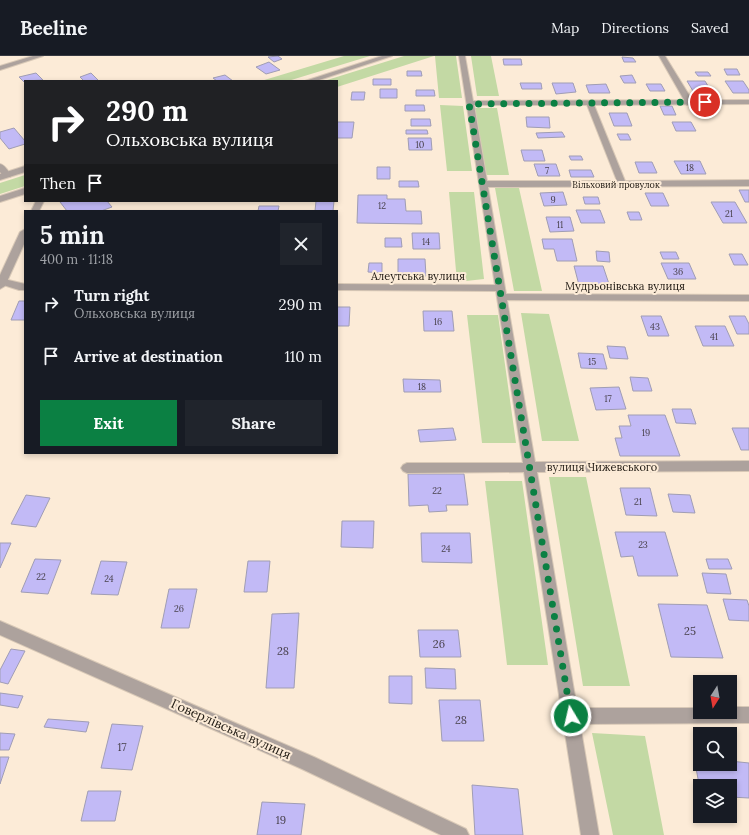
<!DOCTYPE html>
<meta charset="utf-8">
<style>
:root{--surface:#171b24;--page:#20242c;--text:#f1f3f6;--muted:#9ea1a6;--line:#363941;--accent:#0b8043}
body{margin:0;font-family:Lora,serif;background:var(--page);color:var(--text);height:100vh;display:flex;flex-direction:column;font-size:15px;white-space:nowrap}
*{box-sizing:border-box;margin:0}
p{font-size:13px;color:var(--muted)}
.icon{flex:none;width:22px;height:22px;fill:none;stroke:currentColor;stroke-width:2;stroke-linecap:round;stroke-linejoin:round}
.map{position:relative;flex:1;overflow:hidden}
.details{position:absolute;left:24px;top:154px;width:314px;height:244px;display:flex;flex-direction:column;background:var(--surface);border-radius:0px;box-shadow:0 2px 6px #0003}
.details>*{flex:none}
.guide{position:absolute;left:24px;top:24px;width:314px;height:122px;border-radius:0px;box-shadow:0 2px 6px #0003;background:#202124;color:#fff;overflow:hidden}
.needle{width:26px;rotate:191deg}
.controls{position:absolute;left:693px;top:619px;display:grid;gap:8px}
.controls a{display:grid;place-items:center;width:44px;height:44px;border-radius:0px;background:var(--surface);box-shadow:0 2px 6px #0003;font-size:20px}
.pin{position:absolute;display:grid;place-items:center;width:34px;height:34px;color:#fff;margin:-17px;border:2px solid #fff;border-radius:50%;box-shadow:0 1px 4px #0007}
.me{position:absolute;width:44px;margin:-22px;rotate:351deg;stroke-linejoin:round;filter:drop-shadow(0 0 3px #0008)}
.turn{display:flex;align-items:center;gap:14px;height:84px;padding:0 16px;font-size:18px}
.turn .icon{width:52px;height:52px;stroke-width:2.5}
.turn b{display:block;font-size:28px;line-height:34px}
.then{display:flex;align-items:center;height:38px;padding:0 16px;background:#0003;gap:8px;font-size:15px}
.round{display:grid;place-items:center;flex:none;width:42px;height:42px;border-radius:0px;background:var(--page)}
.overview{display:flex;align-items:center;justify-content:space-between;height:68px;padding:0 16px}
h1{font-size:24px;font-weight:700;line-height:30px}
.cta{display:flex;gap:8px;margin-top:auto;padding:8px 16px}
.cta a{flex:1;height:46px;border-radius:0px;background:var(--accent);color:#fff;font-size:16px;font-weight:700;line-height:46px;text-align:center}
.cta a+a{background:var(--page);color:var(--text)}
ul{padding:0;list-style:none}
li{display:flex;align-items:center;gap:12px;height:52px;padding:0 16px}
li div{flex:1}
li b{display:block;font-size:15px}
li em{font-style:normal}
header{display:flex;align-items:center;gap:24px;box-sizing:border-box;height:56px;padding:0 20px;background:var(--surface);border-bottom:1px solid var(--line)}
header strong{font-size:19px}
nav{display:flex;gap:22px;margin-inline-start:auto;font-size:14px}
.map>svg:first-child{display:block}
.green{fill:#c3d9a4}
.building{fill:#c2baf6;stroke:#a09db4}
.lines{fill:none;stroke-linecap:round;stroke-linejoin:round}
.lane-casing{stroke:#d9c9b7;stroke-width:2}
.street-casing{stroke:#d9c9b7;stroke-width:2}
.lane{fill:#ada29d;fill-rule:evenodd}
.street{fill:#ada29d;fill-rule:evenodd}
.route{stroke:#0b8043;stroke-width:7;stroke-dasharray:0 12.6}
.labels{text-anchor:middle;dominant-baseline:central;stroke-width:4;stroke-linejoin:round;paint-order:stroke}
.number-label{font-size:9px;fill:#48414b}
.far-street-label{font-size:9px;fill:#1f1912;stroke:#fcebd7}
.street-label{font-size:11px;fill:#1f1912;stroke:#fcebd7}
.near-number-label{font-size:11px;fill:#48414b}
.near-street-label{font-size:13px;fill:#1f1912;stroke:#fcebd7}
</style>
<header>
<strong>Beeline</strong>
<nav><a>Map</a><a>Directions</a><a>Saved</a></nav>
</header>
<div class="map">
<svg width="749" height="779" viewBox="0 0 749 779">
<rect width="100%" height="100%" fill="#fcebd7"/>
<path class="green" d="M344,0H370L288,25H261Z
M404,0H434L337,31V25H324Z
M435,0H456L462,42H439Z
M471,0H491L499,40H477Z
M440,49L463,50L472,115H447Z
M475,52H497L509,119H484Z
M25,119V130L0,138V127Z
M495,132H519L542,235H514Z
M449,136H474L484,223L457,226Z
M521,257L549,258L579,385H542Z
M467,259H498L516,387H482Z
M549,421H586L630,630H583Z
M485,425H522L548,609H507Z
M592,677L645,680L664,779H613Z"/>
<path class="building" d="M278,0L282,3L274,6L268,1Z
M622,1L633,2L636,6H624Z
M503,3H521L522,9H504Z
M269,6L280,14L266,18L256,11Z
M724,13H737L740,19H727Z
M407,15H421L422,20H407Z
M695,16H708L711,20H698Z
M36,17L43,24L25,25V27L19,21Z
M91,17L99,25H84L80,21Z
M225,19L233,25H217L213,22Z
M632,19L636,27H624L620,20Z
M373,23H391V29H373Z
M687,25H705L711,35H693Z
M725,25H743L749,34V37H733Z
M520,27H541L542,33H522Z
M552,27H573L576,36L556,38Z
M606,28L610,37H589L586,29Z
M646,28H661L665,35H650Z
M380,33H397V42H380Z
M416,34H434L435,40H416Z
M352,36H365L364,44H351Z
M405,49H424L425,55H405Z
M660,50H672L676,59H664Z
M609,57H627L632,70H614Z
M526,61H549L550,72L527,71Z
M411,63H430L431,70H411Z
M337,66H354L352,82H337Z
M672,66H691L696,75H676Z
M14,72L25,85V88L9,93L0,82V76Z
M406,74H427L428,78H406Z
M562,76L565,81L538,82L536,77Z
M617,78H628L631,84H620Z
M408,82H431L432,94H409Z
M521,94H542L545,105H524Z
M569,100H581L583,104H571Z
M674,105H700L706,118H681Z
M635,106H652L657,117H639Z
M534,108H556L560,120H538Z
M377,111H390V123H377Z
M569,114H591L594,121H571Z
M399,125H418L419,131H399Z
M739,134H749V146H745Z
M563,136L567,149L544,150L540,137Z
M645,137H663L669,150H651Z
M358,139H387V143H405L406,155H421L422,168L357,167Z
M583,141H598L600,148H585Z
M64,145H107L112,151L101,155H67L60,146Z
M316,145H334L333,155H315Z
M711,146H735L747,167H723Z
M259,150H279L278,155H258Z
M576,154H600L605,167H581Z
M627,156H639L642,164H630Z
M546,161H570L574,175L550,176Z
M412,177H439L440,193H413Z
M385,182H401L402,191H385Z
M542,183H572L577,205H557L554,193H544Z
M596,195L609,196L610,206L597,205Z
M660,196H676L679,203H663Z
M729,198H742L748,209H734Z
M398,203H425L426,220H398Z
M369,207H382V217L368,216Z
M661,207H689L696,223H668Z
M574,210H603L609,228L579,229Z
M19,245H25V264H11Z
M337,251H350L349,270H337Z
M423,255H452L454,275H424Z
M641,260H661L669,280H648Z
M729,260H745L749,268V278H737Z
M695,270H725L734,290H703Z
M607,290L625,291L628,303L610,302Z
M578,297L603,298L607,313L581,312Z
M630,321L648,322L652,335H633Z
M403,323L440,324L441,336H404Z
M619,331L626,353L596,354L590,332Z
M672,353H691L696,368L676,367Z
M628,359H665L680,400H620L615,382H622L619,370H631Z
M453,372L456,384L420,386L418,374Z
M732,372H749V394H741Z
M408,418H464L468,449H446L447,455L429,456L428,449L409,450Z
M620,432H650L657,460L626,459Z
M668,438L690,439L695,457L673,456Z
M26,439L50,442L36,471L11,468Z
M342,465H374L373,492L341,491Z
M615,476H665L678,520H638L633,500L621,501Z
M421,477H470L472,507L422,506Z
M0,487H11L0,512Z
M35,503L61,504L48,538L21,536Z
M706,503H728L732,513H709Z
M101,505L127,506L118,539L91,538Z
M248,505H270L267,536H244Z
M702,517L726,518L731,538L707,537Z
M169,533H197L189,572H161Z
M723,543L747,544L749,550V565L729,564Z
M658,548L707,549L723,602L671,601Z
M299,557L294,632H266L272,558Z
M418,574H458L461,601H420Z
M11,593L25,595L8,628L0,626V614Z
M425,612L455,613L456,633L426,632Z
M389,620H412V648L389,647Z
M0,637L23,640L18,652L0,649Z
M439,644H480L484,685H442Z
M48,663L89,666L86,676L44,671Z
M112,668L143,670L132,714L101,712Z
M0,677L15,678L9,694H0Z
M0,701H9L0,728Z
M694,702L700,703V708H730V705L749,707V742L730,741V730H700V733Z
M472,729L518,733L523,779H475Z
M88,735H121L115,765H81Z
M262,746L305,748L301,779H257Z"/>
<g class="lines">
<defs>
<path id="lane" d="M659,0H665L694,47L693,49H687Z
M0,108C5,109 8,115 11,119L10,121H4L0,116Z
M25,132V138L0,146V140Z
M36,145H44L39,155H31Z
M25,173V186L5,230L0,233V219L20,176Z"/>
<path id="street" d="M33,0H43L0,14V10Z
M382,0H392L316,25H305Z
M459,0H465L473,45L749,44V48L594,49L625,125L749,124V130L488,131L506,238L749,239V245L507,244L535,406L749,405V415L537,416L577,652H700V656H730V651H749V667L580,668L599,779H581L524,416L407,417L403,415L401,412L403,409L407,407H523L496,235L337,234V228L495,229ZM474,49H587L617,125H487Z
M25,110V116L0,124V118Z
M0,222L25,228V234H19L0,228Z
M0,565L314,701L466,773L469,779H441L302,713L0,579Z"/>
</defs>
<use href="#lane" class="lane-casing"/>
<use href="#street" class="street-casing"/>
<use href="#lane" class="lane"/>
<use href="#street" class="street"/>
</g>
<g class="lines">
<path class="route" d="M571,660L469,48L705,46"/>
</g>
<g class="labels">
<g class="number-label">
<text x="420" y="88">10</text>
<text x="690" y="111">18</text>
<text x="547" y="114">7</text>
<text x="553" y="143">9</text>
<text x="382" y="149">12</text>
<text x="729" y="157">21</text>
<text x="560" y="168">11</text>
<text x="426" y="185">14</text>
<text x="678" y="215">36</text>
<text x="438" y="265">16</text>
<text x="655" y="270">43</text>
<text x="714" y="280">41</text>
<text x="592" y="305">15</text>
<text x="422" y="330">18</text>
<text x="608" y="342">17</text>
<text x="646" y="376">19</text>
<text x="437" y="434">22</text>
<text x="638" y="445">21</text>
<text x="643" y="488">23</text>
<text x="446" y="492">24</text>
<text x="41" y="520">22</text>
<text x="109" y="522">24</text>
<text x="179" y="552">26</text>
</g>
<g class="far-street-label">
<text x="616" y="128">Вільховий провулок</text>
</g>
<g class="street-label">
<text x="418" y="220">Алеутська вулиця</text>
<text x="625" y="230">Мудрьонівська вулиця</text>
<text x="602" y="411">вулиця Чижевського</text>
</g>
<g class="near-number-label">
<text x="690" y="575">25</text>
<text x="439" y="588">26</text>
<text x="283" y="595">28</text>
<text x="461" y="664">28</text>
<text x="122" y="691">17</text>
<text x="281" y="764">19</text>
</g>
<g class="near-street-label">
<text transform="translate(231 673) rotate(24)">Говерлівська вулиця</text>
</g>
</g>
</svg>
<div class="controls">
<a><svg class="needle" viewBox="-14 -14 28 28"><path d="M0-13l5 13h-10z" fill="#e53935"/><path d="M0 13l5-13h-10z" fill="#9ea1a6"/></svg></a>
<a><svg class="icon" aria-label="search" viewBox="0 0 24 24"><circle cx="10" cy="10" r="6"/><path d="M15 15l6 6"/></svg></a>
<a><svg class="icon" aria-label="layers" viewBox="0 0 24 24"><path d="M12 4l9 5-9 5-9-5zM3 14l9 5 9-5"/></svg></a>
</div>
<div class="pin" style="left:705px;top:46px;background:#d93025"><svg class="icon" aria-label="arrive" viewBox="0 0 24 24"><path d="M6 21V4h12l-3 4 3 4H6"/></svg></div>
<svg class="me" style="left:571px;top:660px" viewBox="-20 -20 40 40"><circle r="17" fill="#0b8043" stroke="#fff" stroke-width="3"/><path d="M0-11L8 9 0 5-8 9z" fill="#fff"/></svg>
<div class="guide">
<div class="turn"><svg class="icon" aria-label="right" viewBox="0 0 24 24"><path d="M7 20v-9h11M14 6l5 5-5 5"/></svg><div><b>290 m</b>Ольховська вулиця</div></div>
<div class="then">Then<svg class="icon" aria-label="arrive" viewBox="0 0 24 24"><path d="M6 21V4h12l-3 4 3 4H6"/></svg></div>
</div>
<section class="details">
<div class="overview"><div><h1>5 min</h1><p>400 m · 11:18</p></div><a class="round"><svg class="icon" aria-label="close" viewBox="0 0 24 24"><path d="M6 6l12 12M18 6L6 18"/></svg></a></div>
<ul>
<li><svg class="icon" aria-label="right" viewBox="0 0 24 24"><path d="M7 20v-9h11M14 6l5 5-5 5"/></svg><div><b>Turn right</b><p>Ольховська вулиця</p></div><em>290 m</em></li>
<li><svg class="icon" aria-label="arrive" viewBox="0 0 24 24"><path d="M6 21V4h12l-3 4 3 4H6"/></svg><div><b>Arrive at destination</b></div><em>110 m</em></li>
</ul>
<div class="cta"><a>Exit</a><a>Share</a></div>
</section>
</div>
